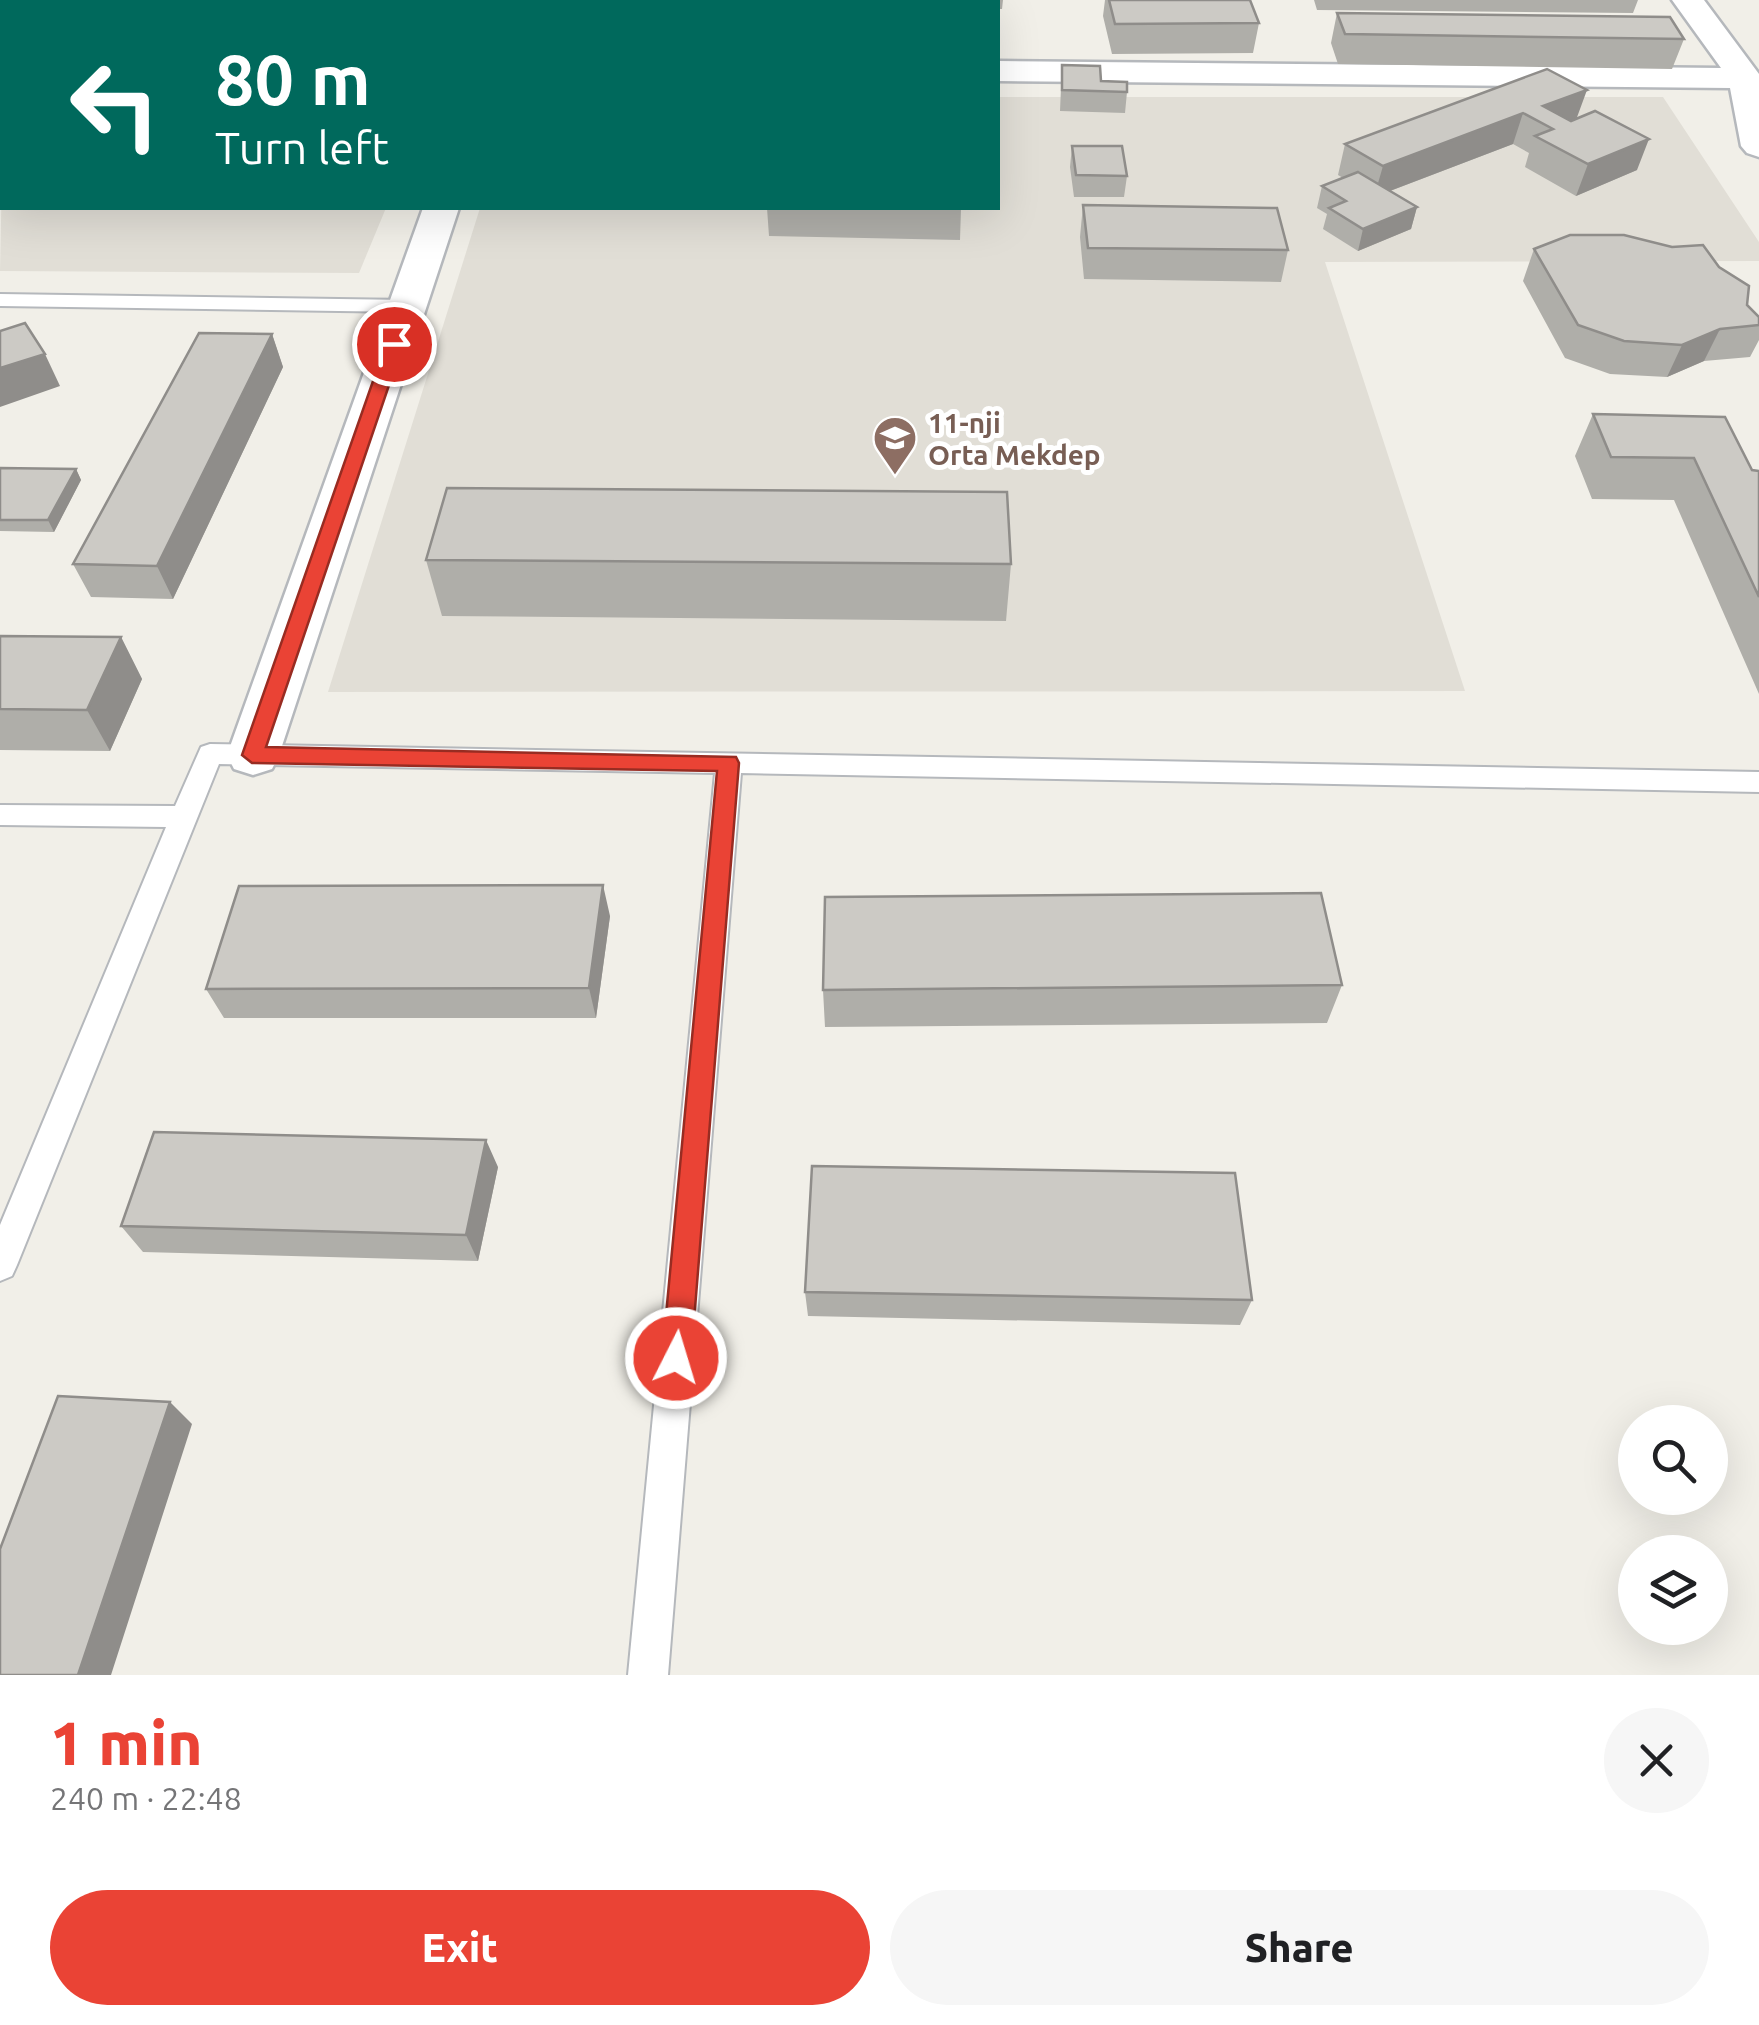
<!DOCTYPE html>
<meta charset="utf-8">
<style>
:root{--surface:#fff;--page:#f6f6f6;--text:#202124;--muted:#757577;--accent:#ea4335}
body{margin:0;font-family:Ubuntu,sans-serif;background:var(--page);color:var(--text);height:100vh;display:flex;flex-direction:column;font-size:38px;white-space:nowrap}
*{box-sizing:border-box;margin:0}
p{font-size:32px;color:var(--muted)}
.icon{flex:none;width:55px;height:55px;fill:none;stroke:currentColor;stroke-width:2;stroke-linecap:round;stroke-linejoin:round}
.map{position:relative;height:1675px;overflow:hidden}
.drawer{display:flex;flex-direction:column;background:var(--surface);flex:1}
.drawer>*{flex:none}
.banner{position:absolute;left:0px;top:0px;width:1000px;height:210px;box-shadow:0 10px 40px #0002;background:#00695c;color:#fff;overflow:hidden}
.fabs{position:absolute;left:1618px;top:1405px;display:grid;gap:20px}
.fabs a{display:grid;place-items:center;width:110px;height:110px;border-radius:50%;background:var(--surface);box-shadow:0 10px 40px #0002;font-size:50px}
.pin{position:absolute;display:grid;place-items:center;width:85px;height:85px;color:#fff;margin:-42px;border:5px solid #fff;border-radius:50%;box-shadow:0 2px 10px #0007}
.me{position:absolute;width:110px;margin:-55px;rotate:5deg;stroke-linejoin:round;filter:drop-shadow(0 0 8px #0008)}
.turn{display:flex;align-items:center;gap:35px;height:210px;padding:0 50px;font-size:45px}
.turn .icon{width:130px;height:130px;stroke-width:2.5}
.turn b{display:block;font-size:70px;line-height:85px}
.round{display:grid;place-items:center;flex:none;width:105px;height:105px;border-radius:52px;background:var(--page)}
.overview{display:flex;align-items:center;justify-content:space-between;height:170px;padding:0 50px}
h1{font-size:60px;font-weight:800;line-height:75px;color:var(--accent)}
.cta{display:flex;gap:20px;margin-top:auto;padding:20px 50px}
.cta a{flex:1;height:115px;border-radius:60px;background:var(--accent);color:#fff;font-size:40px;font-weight:800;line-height:115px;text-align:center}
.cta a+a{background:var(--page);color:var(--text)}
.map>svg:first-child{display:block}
.education{fill:#e1ded6}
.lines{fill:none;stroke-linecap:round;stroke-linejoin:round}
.lane-casing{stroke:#b5b8bc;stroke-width:4}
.street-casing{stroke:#b5b8bc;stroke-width:5}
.lane{fill:#fff;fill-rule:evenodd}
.street{fill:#fff;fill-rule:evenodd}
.wall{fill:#afaea9}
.shaded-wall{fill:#8f8d8a}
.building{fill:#cccac5;stroke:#8f8d8a;stroke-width:2.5}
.route{fill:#ea4335;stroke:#982c22;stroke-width:2.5}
.labels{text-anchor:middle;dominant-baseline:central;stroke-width:10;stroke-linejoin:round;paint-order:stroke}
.far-education-label{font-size:28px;font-weight:bold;fill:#785e54;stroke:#fff;text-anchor:start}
</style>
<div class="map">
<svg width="1759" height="1675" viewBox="0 0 1759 1675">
<rect width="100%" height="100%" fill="#f1efe8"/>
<path class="education" d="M998,97H1663L1759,242V261L1325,262L1465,691L328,692L480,208H998Z
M2,171V208H386L359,273L0,271Z"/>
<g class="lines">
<defs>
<path id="lane" d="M0,75H2V85H0Z
M0,294L407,300L417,306L407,312L0,306Z
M210,744L1759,772V792L741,773L668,1675H628L715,773L219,764L17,1265L12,1276L0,1281V1225L166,827L0,825V805L175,806L201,747Z"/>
<path id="street" d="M1672,0H1704L1759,74V157L1747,153L1741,146L1730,88L998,81V61L1721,68Z
M423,208H459L279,755L272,769L253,775L234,769L227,755Z"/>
</defs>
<use href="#lane" class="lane-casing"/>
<use href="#street" class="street-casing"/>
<use href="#lane" class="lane"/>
<use href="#street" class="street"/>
</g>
<path class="wall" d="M0,0H96L94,2Z
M345,0H609L608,2H345Z
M676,0H1003L1002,9H998V2H676Z
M1105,0H1250L1259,23L1253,53L1112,54L1103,16Z
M1314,0H1638L1633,13L1317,10Z
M1337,13L1684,39L1672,69L1338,64L1331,43Z
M1062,65L1127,92L1125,113L1060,111Z
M1547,69L1577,118L1637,170L1576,196L1525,167L1529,153L1513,144L1390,191L1417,207L1411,229L1358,251L1323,229L1327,214L1317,208L1322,186L1343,178L1338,175L1345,144Z
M1072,146L1127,176L1124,197H1074L1070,167Z
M1083,205L1288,250L1281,282L1084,279L1080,237Z
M767,208H961L960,240L769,236Z
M1534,249L1747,305L1759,317V340L1750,357L1704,361L1667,377L1610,374L1565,358L1523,281Z
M272,334L283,367L173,599L91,597L73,564Z
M1593,414L1752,470L1759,471V694L1674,500L1592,499L1575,456Z
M0,468L76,469L81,480L54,532L0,531Z
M426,560L1011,564L1006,621L442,616Z
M0,636L121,637L142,679L110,751L0,750Z
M610,916L596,1018H224L206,989Z
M1342,985L1327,1023L825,1027L823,990Z
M498,1167L478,1261L143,1252L121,1226Z
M805,1292L1252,1300L1240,1325L808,1316Z"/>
<path class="shaded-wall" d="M1587,90L1576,120L1553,129L1543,106Z
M1523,113L1513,144L1374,197L1383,166Z
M1649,139L1637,170L1576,196L1588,164Z
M1417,207L1411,229L1358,251L1363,229Z
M1720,329L1704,361L1667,377L1682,345Z
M272,334L283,367L173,599L157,566Z
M45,354L60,386L0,407V368Z
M76,469L81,480L54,532L48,520Z
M121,637L142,679L110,751L87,710Z
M603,885L610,916L596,1018L589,988Z
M486,1140L498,1167L478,1261L466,1235Z
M170,1402L192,1424L111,1675H78Z"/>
<path class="building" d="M1109,0H1250L1259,23L1115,24Z
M1337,13L1670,17L1684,39L1345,34Z
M1062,65L1100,66L1101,81L1127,82V92L1062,90Z
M1547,69L1587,90L1543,106L1571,121L1595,111L1649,139L1588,164L1535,136L1553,129L1523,113L1383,166L1345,144Z
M1072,146H1122L1127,176L1076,175Z
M1358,172L1417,207L1363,229L1329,208L1346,201L1322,186Z
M1083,205L1277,208L1288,250L1088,248Z
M1570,235H1624L1672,247L1703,245L1719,267L1749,286L1747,305L1759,317V325L1720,329L1682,345L1624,341L1578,325L1534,249Z
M25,323L45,354L0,368V331Z
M199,333L272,334L157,566L73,564Z
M1593,414L1725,417L1752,470L1759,471V597L1694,458L1611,457Z
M0,468L76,469L48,520H0Z
M447,488L1007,492L1011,564L426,560Z
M0,636L121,637L87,710L0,709Z
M603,885L589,988L206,989L239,886Z
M1321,893L1342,985L823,990L825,897Z
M154,1132L486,1140L466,1235L121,1226Z
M812,1166L1235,1173L1252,1300L805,1292Z
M58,1396L170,1402L78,1675H0V1549Z"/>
<path class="route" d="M394,338L403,344L266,747L736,757L739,763L691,1358L686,1368L676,1372L666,1368L662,1358L717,771L252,763L242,755L386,344Z"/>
<defs>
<symbol id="school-pin" viewBox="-11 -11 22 30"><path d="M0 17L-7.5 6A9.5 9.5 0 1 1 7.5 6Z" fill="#8d6e63" stroke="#fff"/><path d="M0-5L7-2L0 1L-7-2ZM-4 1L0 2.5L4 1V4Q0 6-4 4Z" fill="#fff"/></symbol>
</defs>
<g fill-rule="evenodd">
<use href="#school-pin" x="870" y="413" width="50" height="68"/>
</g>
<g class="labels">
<g class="far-education-label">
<text x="928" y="422">11-nji<tspan x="928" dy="32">Orta Mekdep</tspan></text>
</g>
</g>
</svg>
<div class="fabs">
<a><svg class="icon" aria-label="search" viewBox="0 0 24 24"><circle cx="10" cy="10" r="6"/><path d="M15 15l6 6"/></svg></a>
<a><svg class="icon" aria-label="layers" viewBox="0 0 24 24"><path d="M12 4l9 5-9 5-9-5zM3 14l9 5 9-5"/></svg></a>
</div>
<div class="pin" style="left:394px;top:344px;background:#d93025"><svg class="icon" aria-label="arrive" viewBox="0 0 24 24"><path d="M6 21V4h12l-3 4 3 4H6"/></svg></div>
<svg class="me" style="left:676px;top:1358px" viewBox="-20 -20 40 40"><circle r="17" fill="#ea4335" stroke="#fff" stroke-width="3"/><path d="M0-11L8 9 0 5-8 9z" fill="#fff"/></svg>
<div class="banner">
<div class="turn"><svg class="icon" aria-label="left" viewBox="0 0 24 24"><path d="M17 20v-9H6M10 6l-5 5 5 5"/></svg><div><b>80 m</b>Turn left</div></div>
</div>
</div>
<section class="drawer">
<div class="overview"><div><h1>1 min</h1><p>240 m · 22:48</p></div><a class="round"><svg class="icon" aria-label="close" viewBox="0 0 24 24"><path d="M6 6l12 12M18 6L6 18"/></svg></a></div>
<div class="cta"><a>Exit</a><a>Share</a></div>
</section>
